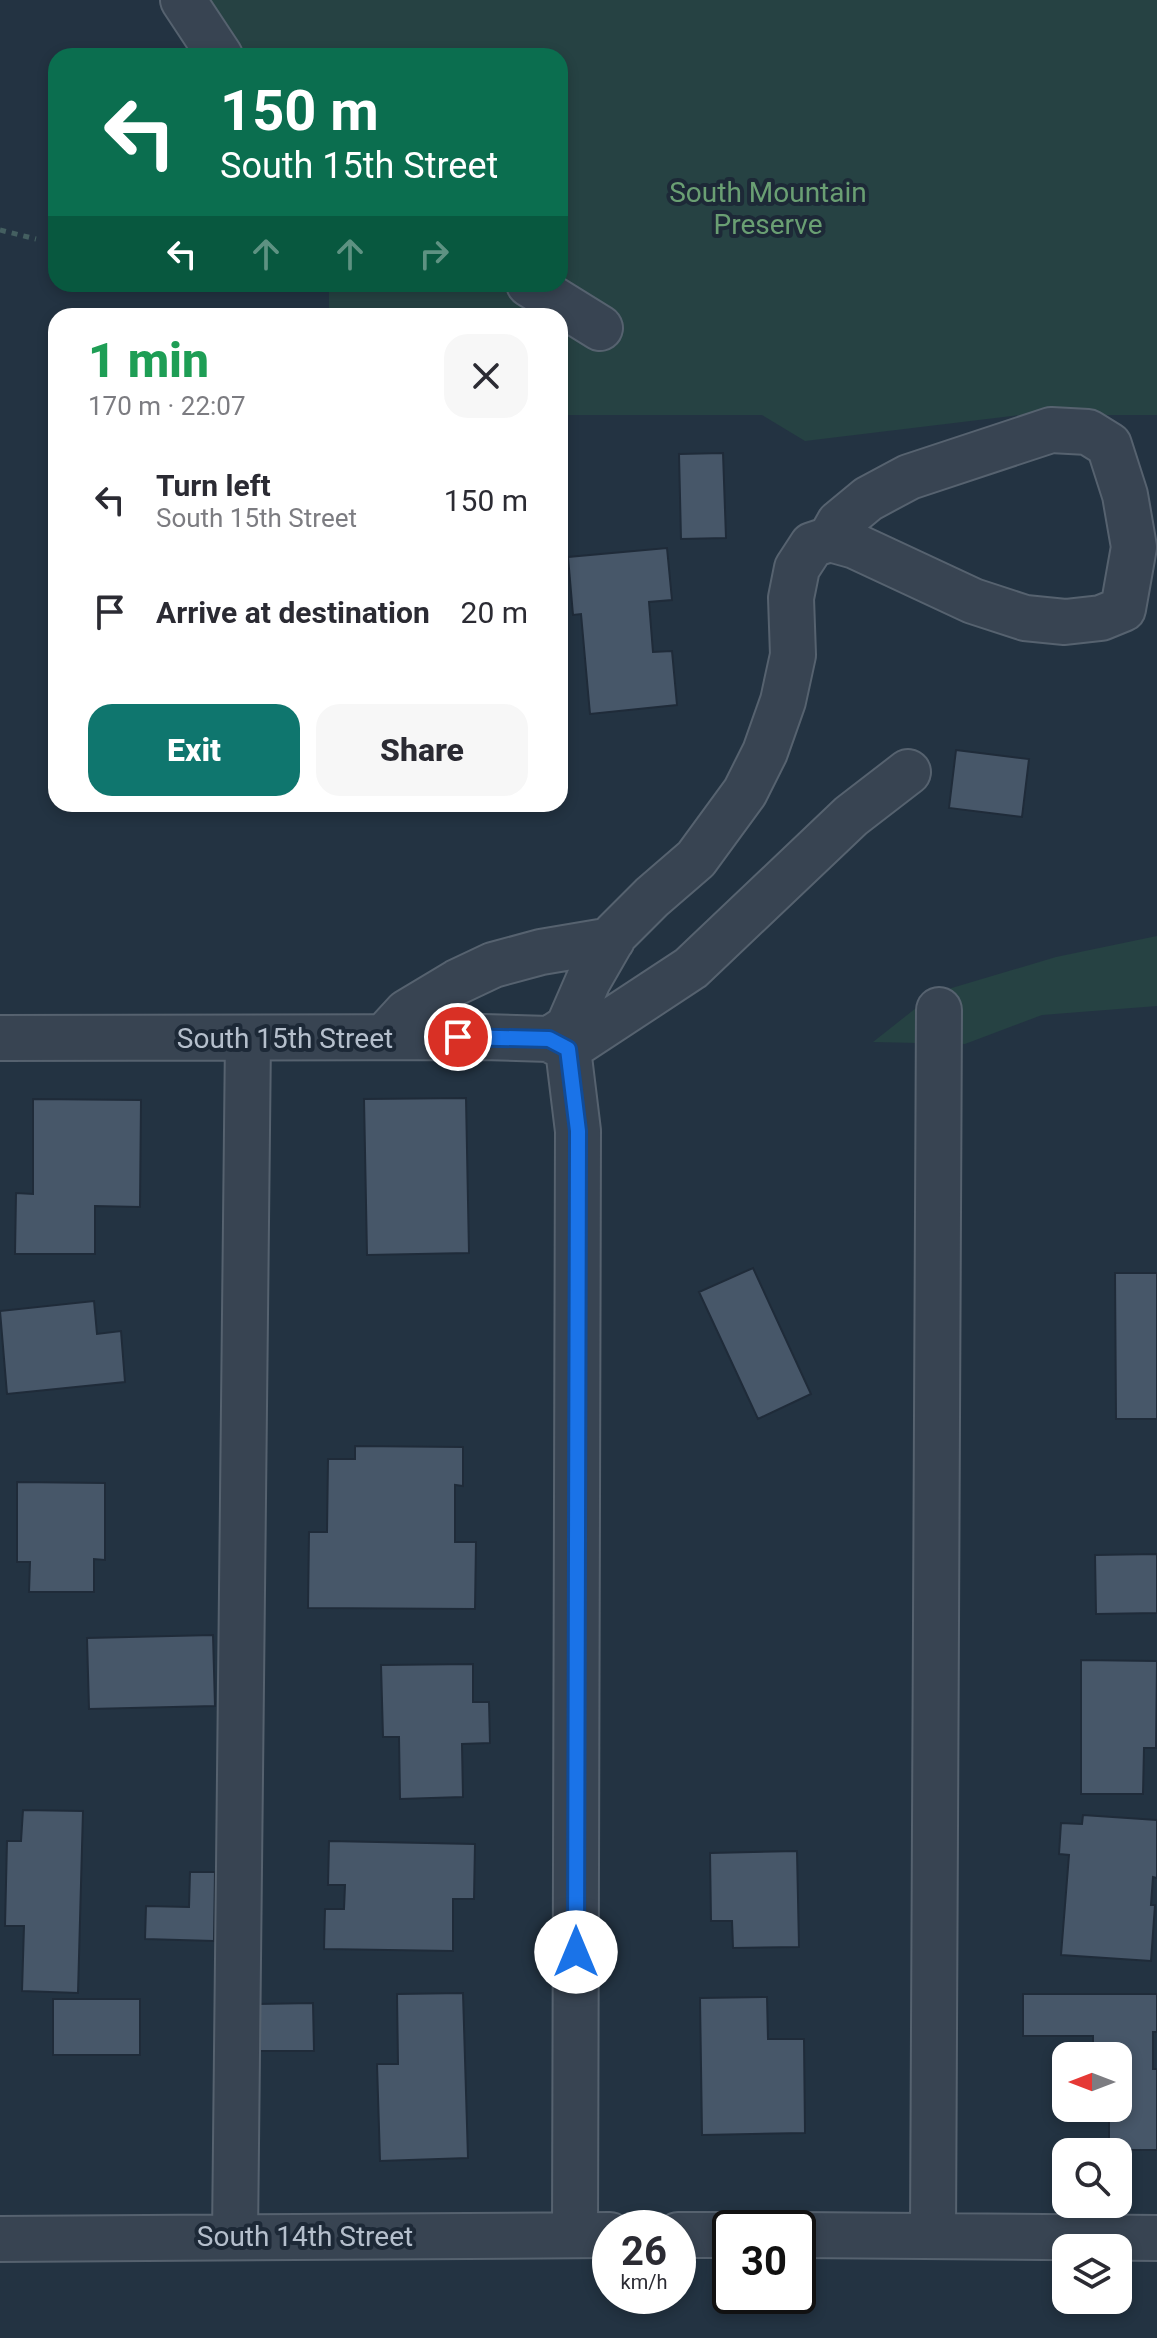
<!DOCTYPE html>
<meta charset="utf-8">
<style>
:root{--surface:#fff;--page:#f7f7f7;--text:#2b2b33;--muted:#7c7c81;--accent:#0f766e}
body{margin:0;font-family:Roboto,sans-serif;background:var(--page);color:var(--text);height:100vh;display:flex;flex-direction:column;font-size:30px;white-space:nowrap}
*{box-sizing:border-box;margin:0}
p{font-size:26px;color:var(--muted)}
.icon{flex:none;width:44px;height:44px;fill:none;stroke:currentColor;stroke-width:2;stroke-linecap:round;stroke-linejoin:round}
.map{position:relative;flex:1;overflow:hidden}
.side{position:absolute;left:48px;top:308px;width:520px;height:504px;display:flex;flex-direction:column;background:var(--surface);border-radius:24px;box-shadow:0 4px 12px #0003}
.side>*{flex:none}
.hud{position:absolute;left:48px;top:48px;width:520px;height:244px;border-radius:24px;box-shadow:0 4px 12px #0003;background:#0b6e4f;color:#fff;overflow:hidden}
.needle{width:52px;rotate:270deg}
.controls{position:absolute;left:1052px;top:2042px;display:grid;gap:16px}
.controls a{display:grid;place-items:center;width:80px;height:80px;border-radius:16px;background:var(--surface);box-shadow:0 4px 12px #0003;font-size:40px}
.speed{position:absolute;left:592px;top:2210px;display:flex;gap:16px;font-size:40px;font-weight:700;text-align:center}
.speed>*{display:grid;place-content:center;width:104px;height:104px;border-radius:50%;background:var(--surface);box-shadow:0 4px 12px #0003;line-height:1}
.speed small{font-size:20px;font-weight:400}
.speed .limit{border:4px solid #111;border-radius:12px;background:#fff;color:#111}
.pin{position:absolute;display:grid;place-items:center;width:68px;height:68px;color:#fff;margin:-34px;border:4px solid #fff;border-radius:50%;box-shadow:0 2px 8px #0007}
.me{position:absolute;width:88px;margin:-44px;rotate:0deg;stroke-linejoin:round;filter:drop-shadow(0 0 6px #0008)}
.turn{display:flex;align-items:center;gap:28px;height:168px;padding:0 40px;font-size:36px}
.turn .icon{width:104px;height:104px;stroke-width:2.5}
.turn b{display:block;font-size:56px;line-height:68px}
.lanes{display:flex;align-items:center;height:76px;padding:0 40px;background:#0003;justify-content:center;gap:40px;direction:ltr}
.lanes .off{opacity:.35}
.round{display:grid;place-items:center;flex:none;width:84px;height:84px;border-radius:24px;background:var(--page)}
.headline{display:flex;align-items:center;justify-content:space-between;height:136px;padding:0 40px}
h1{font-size:48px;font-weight:800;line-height:60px;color:#1e9e55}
.action{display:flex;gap:16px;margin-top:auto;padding:16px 40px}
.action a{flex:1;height:92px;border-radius:24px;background:var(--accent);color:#fff;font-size:32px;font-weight:800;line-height:92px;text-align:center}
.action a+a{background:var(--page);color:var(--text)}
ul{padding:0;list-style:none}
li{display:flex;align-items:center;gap:24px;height:112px;padding:0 40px}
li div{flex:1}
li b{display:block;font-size:30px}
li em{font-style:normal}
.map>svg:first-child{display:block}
.green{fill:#264243}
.building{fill:#475769;stroke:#1f2b39;stroke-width:2}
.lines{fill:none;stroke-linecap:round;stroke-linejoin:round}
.minor-casing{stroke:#56626f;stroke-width:48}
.path{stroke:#445f60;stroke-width:5;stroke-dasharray:6 6;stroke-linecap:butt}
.minor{stroke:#384452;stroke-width:44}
.route-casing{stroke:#114b97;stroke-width:20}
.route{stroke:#1a73e8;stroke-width:14}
.labels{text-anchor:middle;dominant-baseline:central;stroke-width:8;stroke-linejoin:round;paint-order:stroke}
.park-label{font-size:28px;fill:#6a9f73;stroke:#1d2937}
.street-label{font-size:28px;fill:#b5bfcc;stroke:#1d2937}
</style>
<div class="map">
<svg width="1157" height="2338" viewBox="0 0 1157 2338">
<rect width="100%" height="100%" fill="#233342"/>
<path class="green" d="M207,0H1157V415H1021L805,441L762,415H560V316H329V284H560V56H242Z
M1157,936V1006L1042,1015L965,1044L873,1042L935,993L1056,957Z"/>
<path class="building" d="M723,453L726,538L681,539L679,454Z
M667,548L672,600L649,602L653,652L672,651L677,705L590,714L581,614L573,615L568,557Z
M956,750L1029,759L1022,817L949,808Z
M466,1098L469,1253L367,1255L364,1099Z
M33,1099L141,1100L140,1207L95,1206V1254H15L16,1193L33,1194Z
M753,1268L811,1394L758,1419L699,1292Z
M1115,1273H1157V1419H1116Z
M94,1301L97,1334L121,1331L125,1382L7,1394L0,1311Z
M355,1446L463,1447V1486L455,1485V1542H476L475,1609L308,1608L309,1532H327L328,1459H355Z
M17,1482L105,1483V1560L94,1559V1592H29L30,1562H17Z
M1157,1554V1613L1096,1614L1095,1555Z
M213,1635L215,1706L89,1709L87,1638Z
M1081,1660L1157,1661L1156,1748H1144L1143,1794H1081Z
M473,1664V1702H489L490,1743L462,1744L463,1797L400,1799L399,1737H383L381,1665Z
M23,1810L83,1811L78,1993L22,1991L24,1926H5L7,1841H21Z
M1083,1815L1157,1820V1878L1153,1877L1151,1905H1155L1151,1961L1061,1955L1069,1855L1059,1854L1061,1823L1082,1824Z
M329,1841L475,1844L474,1899H453V1951L324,1949L325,1909H344L345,1885H328Z
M797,1851L799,1947L733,1948L732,1921H711L710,1853Z
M190,1872H215L214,1941L145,1939L146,1906L189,1907Z
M463,1993L468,2158L380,2161L377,2064H398L397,1994Z
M1023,1994H1157V2032H1153V2069H1157V2150H1109V2108H1118V2056H1093V2036H1023Z
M767,1997L768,2039H804L805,2133L702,2135L700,1998Z
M53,1999H140V2055H53Z
M313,2003L314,2051H257V2004Z"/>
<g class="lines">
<defs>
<path id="minor" d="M183,0L220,56
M529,284L600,328
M384,1037L407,1012L457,982L493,965L541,952L612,940
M0,1038L483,1037L549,1039L568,1049
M550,1039L568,1027L588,981L615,934L652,897L696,859L745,792L765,752L783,701L793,655L791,598L797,568L812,545L830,539L855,546L973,601L1025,618L1065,622L1101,618L1123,609L1134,547L1125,495L1109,445L1088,432L1051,430L909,477L868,499L839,523L830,539
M568,1049L578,1131L575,2235
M568,1049L691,968L851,816L908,772
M678,2235H730
M798,2235L1157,2238
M933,2235L939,1010
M235,2236L248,1038
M0,2239L610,2235"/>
</defs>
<use href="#minor" class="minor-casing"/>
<path class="path" d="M0,230L36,239"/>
<use href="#minor" class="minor"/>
</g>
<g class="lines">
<defs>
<path id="route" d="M458,1037L549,1039L568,1049L578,1131L576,1952"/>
</defs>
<use href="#route" class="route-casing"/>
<use href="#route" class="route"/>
</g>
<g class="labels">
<g class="park-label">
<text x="768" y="192">South Mountain<tspan x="768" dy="32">Preserve</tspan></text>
</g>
<g class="street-label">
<text x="285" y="1038">South 15th Street</text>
<text x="305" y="2236">South 14th Street</text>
</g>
</g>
</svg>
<div class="controls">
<a><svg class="needle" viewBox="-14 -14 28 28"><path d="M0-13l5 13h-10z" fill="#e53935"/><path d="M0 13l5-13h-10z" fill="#7c7c81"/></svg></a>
<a><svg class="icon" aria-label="search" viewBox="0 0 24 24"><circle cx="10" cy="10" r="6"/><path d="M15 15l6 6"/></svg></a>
<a><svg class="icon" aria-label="layers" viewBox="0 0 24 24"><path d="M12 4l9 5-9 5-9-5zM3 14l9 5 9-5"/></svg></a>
</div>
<div class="speed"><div>26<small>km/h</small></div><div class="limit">30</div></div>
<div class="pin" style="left:458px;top:1037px;background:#d93025"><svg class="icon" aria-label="arrive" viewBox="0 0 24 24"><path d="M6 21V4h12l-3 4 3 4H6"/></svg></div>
<svg class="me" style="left:576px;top:1952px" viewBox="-20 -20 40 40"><circle r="19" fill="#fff"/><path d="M0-13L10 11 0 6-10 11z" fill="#1a73e8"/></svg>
<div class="hud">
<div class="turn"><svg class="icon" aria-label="left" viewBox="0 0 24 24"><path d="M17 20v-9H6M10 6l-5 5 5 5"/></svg><div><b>150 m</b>South 15th Street</div></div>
<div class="lanes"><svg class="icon" aria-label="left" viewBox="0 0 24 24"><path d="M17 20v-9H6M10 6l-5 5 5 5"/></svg><svg class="icon off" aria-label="ahead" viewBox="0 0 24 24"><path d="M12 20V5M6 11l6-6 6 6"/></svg><svg class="icon off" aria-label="ahead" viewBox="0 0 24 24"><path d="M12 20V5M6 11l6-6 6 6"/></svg><svg class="icon off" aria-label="right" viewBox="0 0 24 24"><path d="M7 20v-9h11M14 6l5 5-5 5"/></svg></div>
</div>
<section class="side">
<div class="headline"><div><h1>1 min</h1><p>170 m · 22:07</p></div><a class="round"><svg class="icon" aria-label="close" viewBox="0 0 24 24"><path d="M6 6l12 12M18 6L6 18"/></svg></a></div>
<ul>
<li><svg class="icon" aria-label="left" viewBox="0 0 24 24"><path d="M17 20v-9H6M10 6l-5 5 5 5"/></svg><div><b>Turn left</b><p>South 15th Street</p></div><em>150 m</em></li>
<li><svg class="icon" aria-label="arrive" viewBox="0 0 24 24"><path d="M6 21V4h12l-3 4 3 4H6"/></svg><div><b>Arrive at destination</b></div><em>20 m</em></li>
</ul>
<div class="action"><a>Exit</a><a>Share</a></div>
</section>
</div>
